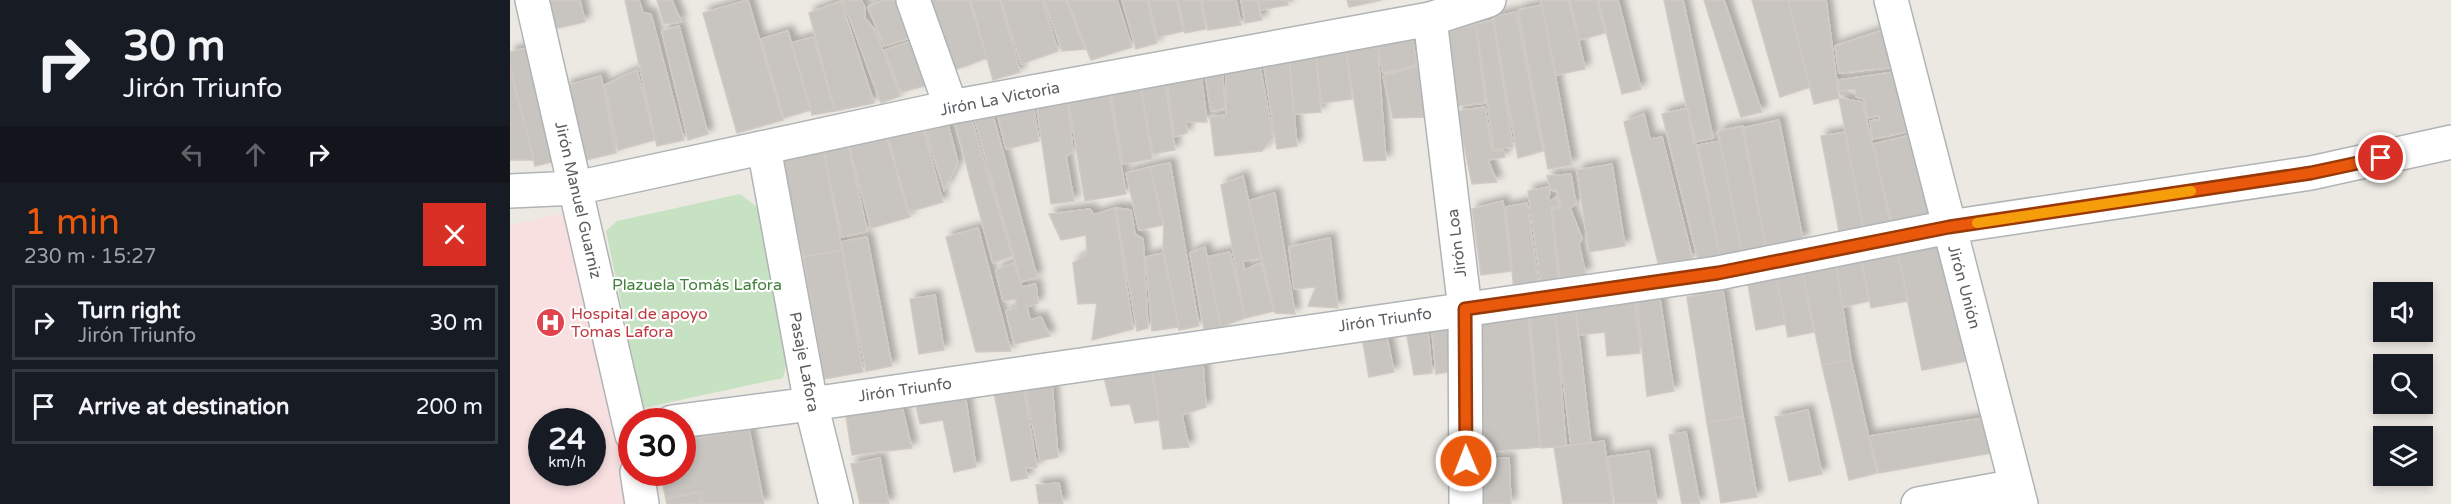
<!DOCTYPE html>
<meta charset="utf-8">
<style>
:root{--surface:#171b24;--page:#20242c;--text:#f1f3f6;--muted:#9ea1a6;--line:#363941;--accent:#ea580c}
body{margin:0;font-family:"Varela Round",sans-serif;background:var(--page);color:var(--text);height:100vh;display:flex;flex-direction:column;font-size:22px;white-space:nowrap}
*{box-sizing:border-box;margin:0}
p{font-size:20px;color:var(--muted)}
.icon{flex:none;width:33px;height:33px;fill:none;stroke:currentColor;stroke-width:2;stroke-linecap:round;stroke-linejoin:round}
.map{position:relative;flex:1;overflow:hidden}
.details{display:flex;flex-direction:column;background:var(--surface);width:510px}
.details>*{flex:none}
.guide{background:#171b24;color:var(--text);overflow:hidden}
.controls{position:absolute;left:1863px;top:282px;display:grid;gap:12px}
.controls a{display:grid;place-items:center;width:60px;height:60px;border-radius:0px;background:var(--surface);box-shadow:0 3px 9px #0003;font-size:30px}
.speed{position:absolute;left:18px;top:408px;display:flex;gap:12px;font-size:30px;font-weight:700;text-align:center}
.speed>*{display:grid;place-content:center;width:78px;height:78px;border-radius:50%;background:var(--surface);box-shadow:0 3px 9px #0003;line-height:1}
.speed small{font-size:15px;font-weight:400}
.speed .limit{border:9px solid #d22;background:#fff;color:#111}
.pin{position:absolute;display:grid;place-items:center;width:51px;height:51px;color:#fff;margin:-26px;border:3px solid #fff;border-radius:50%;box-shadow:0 2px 6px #0007}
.me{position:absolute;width:66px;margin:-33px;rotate:359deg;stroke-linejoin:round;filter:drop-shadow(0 0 4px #0008)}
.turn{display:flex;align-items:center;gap:21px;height:126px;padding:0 24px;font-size:27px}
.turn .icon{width:78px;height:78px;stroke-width:2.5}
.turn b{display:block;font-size:42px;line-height:51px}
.lanes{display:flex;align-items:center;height:57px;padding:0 24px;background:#0003;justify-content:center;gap:30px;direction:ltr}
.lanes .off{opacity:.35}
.round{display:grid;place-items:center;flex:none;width:63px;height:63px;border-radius:0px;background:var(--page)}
.head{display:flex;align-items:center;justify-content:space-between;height:102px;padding:0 24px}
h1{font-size:36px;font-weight:600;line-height:45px;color:var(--accent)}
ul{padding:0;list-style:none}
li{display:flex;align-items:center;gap:18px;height:75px;margin:0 12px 9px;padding:0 12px;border:3px solid var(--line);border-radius:0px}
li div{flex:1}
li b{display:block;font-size:22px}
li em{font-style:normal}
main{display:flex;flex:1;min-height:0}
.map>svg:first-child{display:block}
.medical{fill:#f8e0e1;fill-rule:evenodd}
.green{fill:#c6e2c2}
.building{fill:#c8c4c0;stroke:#d1cac2;stroke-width:1.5;filter:url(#shadow)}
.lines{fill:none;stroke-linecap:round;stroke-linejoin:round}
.minor-casing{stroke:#b0b4b7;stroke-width:36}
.minor{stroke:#fff;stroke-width:33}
.route-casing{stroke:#983908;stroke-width:15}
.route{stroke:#ea580c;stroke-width:10}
.slow{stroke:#f59e0b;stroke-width:10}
.labels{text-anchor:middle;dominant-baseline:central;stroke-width:4.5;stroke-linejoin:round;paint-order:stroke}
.street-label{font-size:16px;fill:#5b5f62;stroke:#fff}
.park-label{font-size:16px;fill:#43803c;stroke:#fff}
.health-label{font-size:16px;fill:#be3a42;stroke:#fff;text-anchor:start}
</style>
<main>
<section class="details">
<div class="guide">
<div class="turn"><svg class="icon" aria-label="right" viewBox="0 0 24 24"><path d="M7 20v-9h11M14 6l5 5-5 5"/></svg><div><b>30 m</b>Jirón Triunfo</div></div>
<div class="lanes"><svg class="icon off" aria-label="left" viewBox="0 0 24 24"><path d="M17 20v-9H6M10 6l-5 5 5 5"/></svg><svg class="icon off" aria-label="ahead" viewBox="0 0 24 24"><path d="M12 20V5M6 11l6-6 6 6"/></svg><svg class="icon" aria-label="right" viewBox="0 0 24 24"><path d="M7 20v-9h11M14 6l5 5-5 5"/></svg></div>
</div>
<div class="head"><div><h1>1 min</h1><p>230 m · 15:27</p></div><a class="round" style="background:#d93025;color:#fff"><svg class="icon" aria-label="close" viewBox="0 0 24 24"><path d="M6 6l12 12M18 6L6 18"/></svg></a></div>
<ul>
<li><svg class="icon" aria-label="right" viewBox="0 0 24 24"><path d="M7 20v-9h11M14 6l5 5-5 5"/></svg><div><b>Turn right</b><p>Jirón Triunfo</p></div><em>30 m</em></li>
<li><svg class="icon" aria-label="arrive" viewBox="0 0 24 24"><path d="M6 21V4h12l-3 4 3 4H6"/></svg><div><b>Arrive at destination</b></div><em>200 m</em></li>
</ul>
</section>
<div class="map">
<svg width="1941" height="504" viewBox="0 0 1941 504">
<defs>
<filter id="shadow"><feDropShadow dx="5.5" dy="-5.5" stdDeviation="3" flood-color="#0004"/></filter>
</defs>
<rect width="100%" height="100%" fill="#ece9e3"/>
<path class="medical" d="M55,213L110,448L121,504H0V225ZM32,422H82V472H32Z"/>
<path class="green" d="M230,194L251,210L278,359L273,378L133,408L96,231L107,221Z"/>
<path class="building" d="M36,0H70L75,22L43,29Z
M115,0H129L133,13L141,14L174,140L147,146Z
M147,0H162L171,22L154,24Z
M238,0L273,120L227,133L193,13Z
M333,0H351L355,8V18L365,30L390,96L371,103Z
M374,0H394L406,36L374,46L358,7Z
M419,0H459L477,58L445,70Z
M461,0H490L510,72L483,80Z
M491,0H532L548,51L511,64Z
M534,0H556L575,49L552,51Z
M557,0H607L622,47L581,60Z
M612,0H637L647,43L626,49Z
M639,0H666L674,31L647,37Z
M668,0H690L696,29L675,33Z
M692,0H726L731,25L698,30Z
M731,0H747L752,20L735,23Z
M748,0H777L778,5L750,10Z
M837,0H872L839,7Z
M1031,0H1060L1075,69L1046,75Z
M1058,0H1087L1095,33L1069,40Z
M1088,0H1108L1131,89L1112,94Z
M1154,0H1173L1203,138L1184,142Z
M1194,0H1214L1252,112L1231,117Z
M1242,0H1278L1300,87L1270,97Z
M1278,0H1316L1329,98L1304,104Z
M331,1L364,103L325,111L299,13Z
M1032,5L1062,165L1038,169L1008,10Z
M1006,12L1033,151L1008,158L983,17Z
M983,20L1003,147L984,150L966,24Z
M966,24L975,103L947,106L939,32Z
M169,26L198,134L178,140L152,31Z
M1378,28L1385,67L1329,73L1325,46Z
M278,31L301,110L274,118L251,39Z
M303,37L325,111L302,115L281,43Z
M902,37L907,65L873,73L867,44Z
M409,39L422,84L391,92L375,50Z
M867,40L876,160L854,161L835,44Z
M17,48L46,161L25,166L0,66V52Z
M836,50L842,99L812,103L806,57Z
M779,56L787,146L767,149L753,60Z
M806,57L811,112L784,114L779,60Z
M749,61L763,137L752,151L705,156L700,117L716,115V68Z
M712,66L715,108L701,111L694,67Z
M908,66L916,117L883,118L873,76Z
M0,69L24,160H0Z
M127,70L145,140L108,150L95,85Z
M1391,71L1405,130L1363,139L1360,121L1370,120L1369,115L1358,118L1354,99L1346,97L1345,89L1328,91L1329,80Z
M629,74L642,159L613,164L599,79Z
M691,75L697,122H676L677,133L664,137L657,79Z
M91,76L106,153L71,161L55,86Z
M654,78L665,150L643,154L629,79Z
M598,87L616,194L575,201L557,94Z
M556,88L563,152L556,156L564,201L541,204L525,95Z
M1329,98L1352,102L1383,227L1354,232Z
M522,99L529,141L496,149L486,109Z
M975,107L982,150L994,151L995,157L978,160L987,182L962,184L947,111Z
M1178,108L1210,256L1188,260L1152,114Z
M482,112L527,277L511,282L464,117Z
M1134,114L1140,139L1152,137L1183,260L1148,263L1114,122Z
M437,120L448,163L434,190L414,126Z
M1269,120L1293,240L1256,247L1232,128Z
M411,121L433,202L398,212L375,132Z
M462,121L502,256L483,263L445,123Z
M1233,126L1257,252L1233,257L1208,131Z
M376,129L400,217L361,228L337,139Z
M1335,132L1353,226L1329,231L1311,136Z
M1402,135L1420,217L1381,226L1363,144Z
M337,139L357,231L332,237L312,145Z
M312,141L332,250L293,257L270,153Z
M1210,141L1233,257L1211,261L1188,145Z
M660,163L689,326L669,330L653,247L654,225L640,167Z
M1102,164L1115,246L1079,252L1067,170Z
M640,167L653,225L629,230L616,173Z
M1061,174L1066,204L1060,208L1072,238L1069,245L1076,274L1050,278L1042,210L1051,206L1047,191L1041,190L1037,176Z
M733,176L751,258L733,261L734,270L751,263L764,311L735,318L711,185Z
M1038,187L1040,193L1038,198L1041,201L1046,197L1049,205L1041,208L1049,282L1031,284L1018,191Z
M765,193L785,314L765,313L738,201Z
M993,201L1001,271L971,275L962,209Z
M1017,203L1029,288L1004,291L996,207Z
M605,208L623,329L582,340L587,303L568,304L563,263L577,254L576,235L551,240L539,214L580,209L584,215Z
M606,208L621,210L625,234L633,239L638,328L627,331Z
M468,228L501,351L466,352L436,237Z
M1431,233L1467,359L1412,370L1386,245Z
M357,237L382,366L356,371L331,242Z
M820,238L828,308L798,306L806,287L784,289L779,247Z
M1386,245L1398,301L1361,308L1350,254Z
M695,247L711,327L694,330L680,253Z
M332,250L353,372L314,379L293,257Z
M720,252L735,318L711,327L697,257Z
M653,253L669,327L642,331L636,257Z
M1350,254L1359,301L1333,307L1325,259Z
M1325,259L1341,360L1312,365L1290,262Z
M1290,260L1304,332L1278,337L1264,266Z
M504,263L512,287L526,284L528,303L517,307L520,320L531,317L540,336L504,344L496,311L506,308V299L493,301L486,270Z
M1265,268L1275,324L1246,330L1236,273Z
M1213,291L1233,417L1197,423L1177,297Z
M425,295L434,350L409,354L400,299Z
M1124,295L1130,353L1097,356L1095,332L1068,335L1066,310Z
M1150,299L1164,391L1137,396L1127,301Z
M1066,310L1081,443L1061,445L1045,313Z
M1045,311L1056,446L1031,448L1020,315Z
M1018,315L1030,447L976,452L963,321Z
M944,319L948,370L926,374L921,321Z
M917,321L922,373L904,375L895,325Z
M875,327L884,372L859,377L851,331Z
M692,349L696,407L672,415L679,447L653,449L641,358Z
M640,356L649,420L625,423L620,404L601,406L591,365Z
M1341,360L1367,473L1339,480L1312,365Z
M541,371L548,457L530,461L513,378Z
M512,379L527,467L515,468L518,478L501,481L482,382Z
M455,394L466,467L444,472L433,420L410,424L405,401Z
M390,399L402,448L342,455L335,410Z
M1298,410L1312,474L1279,481L1265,417Z
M1233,416L1247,497L1211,503L1197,423Z
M1473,418L1487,452L1369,473L1359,436Z
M239,429L254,504H191L187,492L156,499L150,472H172V441Z
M1176,432L1190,504H1172L1159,435Z
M1094,441L1103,504H1053L1044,447Z
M1139,451L1147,504H1105L1098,457Z
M370,458L379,504H350L341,464Z
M999,458L1001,504H969L966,460Z
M549,483L553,504H529L526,485Z
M191,492L193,504H157L156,499Z"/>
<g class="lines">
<defs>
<path id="minor" d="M22,0L122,435
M403,0L441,107
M1381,0L1511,504
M920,19L955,309L956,504
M254,148L301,404L326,504
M0,191L66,188L441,107L920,19L979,0
M162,422L301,404L1208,273L1439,227L1801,173L1941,142
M127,472L132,504
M1408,504L1506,486"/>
</defs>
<use href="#minor" class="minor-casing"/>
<use href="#minor" class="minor"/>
</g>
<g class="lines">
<defs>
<path id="route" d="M956,461L955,309L1208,273L1439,227L1801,173L1871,158"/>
</defs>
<use href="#route" class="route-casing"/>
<use href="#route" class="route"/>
<path class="slow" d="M1467,223L1681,191"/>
</g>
<defs>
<symbol id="hospital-disc" viewBox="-11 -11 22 22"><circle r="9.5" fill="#e0444e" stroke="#fff"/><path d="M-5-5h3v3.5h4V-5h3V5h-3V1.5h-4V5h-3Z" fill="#fff"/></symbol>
</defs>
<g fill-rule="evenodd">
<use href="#hospital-disc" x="24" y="306" width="33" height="33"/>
</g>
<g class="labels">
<g class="street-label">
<text transform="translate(490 99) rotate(-11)">Jirón La Victoria</text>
<text transform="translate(68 200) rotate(77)">Jirón Manuel Guarniz</text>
<text transform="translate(947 243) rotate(-97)">Jirón Loa</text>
<text transform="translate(1454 287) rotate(75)">Jirón Unión</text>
<text transform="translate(875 320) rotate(-8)">Jirón Triunfo</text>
<text transform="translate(294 362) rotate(79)">Pasaje Lafora</text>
<text transform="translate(395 390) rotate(-8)">Jirón Triunfo</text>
</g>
<g class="park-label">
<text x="187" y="285">Plazuela Tomás Lafora</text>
</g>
<g class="health-label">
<text x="61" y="314">Hospital de apoyo<tspan x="61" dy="18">Tomas Lafora</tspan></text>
</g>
</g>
</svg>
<div class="controls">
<a><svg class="icon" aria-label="sound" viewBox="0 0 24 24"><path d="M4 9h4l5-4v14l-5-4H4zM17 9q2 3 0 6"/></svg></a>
<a><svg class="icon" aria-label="search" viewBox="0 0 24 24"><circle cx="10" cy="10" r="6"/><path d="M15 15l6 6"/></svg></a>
<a><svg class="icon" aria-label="layers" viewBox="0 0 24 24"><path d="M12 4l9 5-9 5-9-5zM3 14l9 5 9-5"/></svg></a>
</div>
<div class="speed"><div>24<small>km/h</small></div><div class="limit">30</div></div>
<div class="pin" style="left:1871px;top:158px;background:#d93025"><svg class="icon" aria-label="arrive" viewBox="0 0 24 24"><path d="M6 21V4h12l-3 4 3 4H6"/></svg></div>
<svg class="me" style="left:956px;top:461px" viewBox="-20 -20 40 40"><circle r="17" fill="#ea580c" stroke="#fff" stroke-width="3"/><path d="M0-11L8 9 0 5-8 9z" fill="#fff"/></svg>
</div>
</main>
